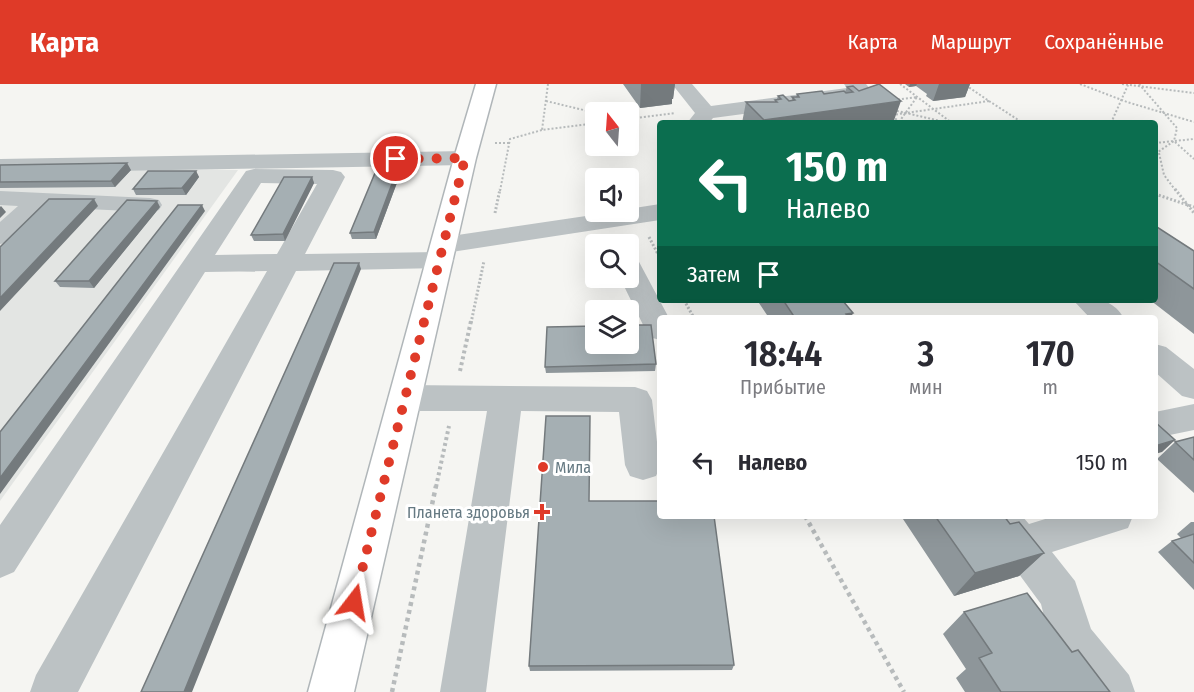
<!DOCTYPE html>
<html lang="ru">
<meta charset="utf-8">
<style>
:root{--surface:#fff;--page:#f2f2f3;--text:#2b2b33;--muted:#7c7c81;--accent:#df3a28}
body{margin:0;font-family:"Fira Sans Condensed",sans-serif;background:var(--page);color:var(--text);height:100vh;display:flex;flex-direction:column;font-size:22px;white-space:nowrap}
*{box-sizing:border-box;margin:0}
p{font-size:20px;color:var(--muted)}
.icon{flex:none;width:33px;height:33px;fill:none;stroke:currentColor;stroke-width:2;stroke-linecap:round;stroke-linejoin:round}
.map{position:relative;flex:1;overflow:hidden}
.side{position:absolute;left:657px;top:231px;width:501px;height:204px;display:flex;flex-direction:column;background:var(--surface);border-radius:6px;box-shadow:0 6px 24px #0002}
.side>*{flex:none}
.top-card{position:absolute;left:657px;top:36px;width:501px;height:183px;border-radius:6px;box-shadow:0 6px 24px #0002;background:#0b6e4f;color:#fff;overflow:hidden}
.needle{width:39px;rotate:343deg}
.buttons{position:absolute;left:585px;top:18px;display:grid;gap:12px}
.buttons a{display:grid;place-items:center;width:54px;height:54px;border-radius:6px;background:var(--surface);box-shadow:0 6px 24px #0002;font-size:30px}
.pin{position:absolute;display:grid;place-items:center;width:51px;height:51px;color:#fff;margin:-26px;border:3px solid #fff;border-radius:50%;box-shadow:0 2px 6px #0007}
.me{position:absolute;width:66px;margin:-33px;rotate:14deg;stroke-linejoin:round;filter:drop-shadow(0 0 4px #0008)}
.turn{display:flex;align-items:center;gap:21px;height:126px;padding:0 30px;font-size:27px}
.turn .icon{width:78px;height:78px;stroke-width:2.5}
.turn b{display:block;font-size:42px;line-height:51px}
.then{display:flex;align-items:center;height:57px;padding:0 30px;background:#0003;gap:12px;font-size:22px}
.eta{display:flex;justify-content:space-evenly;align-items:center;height:102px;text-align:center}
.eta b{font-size:36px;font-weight:600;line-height:42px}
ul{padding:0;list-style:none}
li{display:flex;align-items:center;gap:18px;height:90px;padding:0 30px}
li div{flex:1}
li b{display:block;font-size:22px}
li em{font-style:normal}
header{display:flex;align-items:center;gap:36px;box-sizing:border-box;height:84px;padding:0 30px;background:var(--accent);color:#fff}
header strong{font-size:28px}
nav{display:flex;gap:33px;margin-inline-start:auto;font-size:21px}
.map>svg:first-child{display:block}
.built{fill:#e3e5e3}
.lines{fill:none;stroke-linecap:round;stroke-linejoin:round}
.major-casing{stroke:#b0b6b9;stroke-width:3}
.path-far3{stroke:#b7bbbc;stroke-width:2;stroke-dasharray:2 2;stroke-linecap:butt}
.path-far2{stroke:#b7bbbc;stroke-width:3;stroke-dasharray:2 2;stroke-linecap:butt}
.path-far1{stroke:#b7bbbc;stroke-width:4;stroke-dasharray:3 3;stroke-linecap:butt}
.path{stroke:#b7bbbc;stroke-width:4.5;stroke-dasharray:4 4;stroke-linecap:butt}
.minor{fill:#bcc2c4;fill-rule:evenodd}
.major{fill:#fff;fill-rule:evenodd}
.wall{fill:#8e969a}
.shaded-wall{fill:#747a7d}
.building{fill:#a5afb3;stroke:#747a7d;stroke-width:1.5}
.route{stroke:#df3a28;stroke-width:10;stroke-dasharray:0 18}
.poi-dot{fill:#df3a28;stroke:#fff;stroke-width:2}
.labels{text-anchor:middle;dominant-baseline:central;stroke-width:6;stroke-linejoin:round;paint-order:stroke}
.poi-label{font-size:16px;fill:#657982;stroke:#fff;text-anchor:start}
</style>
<header>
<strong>Карта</strong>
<nav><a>Карта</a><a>Маршрут</a><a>Сохранённые</a></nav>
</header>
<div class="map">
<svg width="1194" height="608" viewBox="0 0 1194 608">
<rect width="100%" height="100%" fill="#f5f5f2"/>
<path class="built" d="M0,82L238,86L0,417Z"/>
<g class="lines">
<defs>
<path id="major" d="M476,0H496L476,74L354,608H308L454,74Z"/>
</defs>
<use href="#major" class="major-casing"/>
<path class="path-far3" d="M548,0L542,46L596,39
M900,0L952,39
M1080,0L1127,18L1194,38
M1122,0L1194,9
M1139,0L1177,44L1174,57L1155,70
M894,16L917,13
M546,17L596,29
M989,17L1023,39
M893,26L949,39
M892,31L989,17L964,0
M892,32L901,39
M628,35L675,29
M899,38L917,13
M1111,39L1128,1
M1175,58L1194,75
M495,59H510
M1155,59L1194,55
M1159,69L1164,91L1176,107
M500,107L510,55L542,46"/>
<path class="path-far2" d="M1175,105L1194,129
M1155,110L1194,123
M495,129L500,105
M649,153L660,174
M684,216L694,234
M471,239L484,177"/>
<path class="path-far1" d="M460,287L471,237
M436,403L449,342"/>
<path class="path" d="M805,432L904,608
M392,608L436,402"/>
<path class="minor" d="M672,0H692L711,22L847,4L844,0H866L873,8L870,12L863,14L713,34L709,39H687L695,29Z
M465,67L473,69L476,74L473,79L465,81L0,89V75Z
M254,85L333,86L341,88L345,93L305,170L439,168L435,167L431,161L435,155L444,153L613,128H628V125L660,120V136L445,169L450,170L454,176L450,182L440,184L296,187L78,608H30L36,591L267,187L205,188L14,488L0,494V441L246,87ZM261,99L317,100L277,170L215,171Z
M0,107L150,114L159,116L162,121L159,126L150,128L45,123L9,158L0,160V138L18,122L0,121Z
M628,174L638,176L669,234H660V256L649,253L620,194H628Z
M1073,216C1096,216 1110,212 1124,234H1090Z
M1155,260L1166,263L1194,285V315L1182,312L1155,288Z
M405,301L635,303L647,307L652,316L660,383L656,392L643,396L630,392L625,381L619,328L521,327L486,608H440L487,327H405L393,323L388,314L393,305Z
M1194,320V346L1155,354V328Z
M980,432H1022L1029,440L1055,432H1133L1128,444L1052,468L1075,497L1091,545L1129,591L1135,608H1083L1056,573L1050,557L1041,520L985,444Z"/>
<use href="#major" class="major"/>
</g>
<path class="wall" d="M623,0H675L673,15H672V20L640,24Z
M905,0H970L965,13L933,17L926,12L927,10L916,2L909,3Z
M847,3L893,39H742L746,18H775V16L777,15L778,12L789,17L792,16V13H796L797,10L845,8Z
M0,81L131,86L115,103L0,104Z
M196,87L199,93L186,111H136L133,105Z
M312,93L314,99L285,157H254L251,151Z
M398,96L376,155H352L350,149Z
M160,123L94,204L60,203L55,197Z
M1155,143L1194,167V250L1150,216H1155Z
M757,216H837L836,218L851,234H769Z
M656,280L655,287L546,289L545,283Z
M1194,353V409L1157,375L1175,358Z
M589,417L734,581L732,586L530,587L529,582Z
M901,432H1006L1005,433L1010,440L1044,469L1019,492L954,512Z
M1191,438H1194V506L1158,468L1172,457L1181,454L1177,450Z
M964,528L1072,568L1110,608H965L956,594L966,585L943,550Z"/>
<path class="shaded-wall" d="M641,0H675L673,15H672V20L640,24Z
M910,0H917L916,2L909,3Z
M939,0H970L965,13L933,17Z
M901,17L893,39H763L764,36Z
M127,79L131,86L115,103L111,97Z
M196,87L199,93L186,111L182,104Z
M396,89L398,96L376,155L374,148Z
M312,93L314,99L285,157L283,150Z
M94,115L98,122L0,227V214Z
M157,117L160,123L94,204L89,197Z
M202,121L205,127L0,410V394Z
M1,122L6,128L0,134V123Z
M359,179L361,185L192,608H184Z
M853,229L851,234H845L846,230Z
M1175,356L1162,368L1155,370V362Z
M1044,469L1019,492L954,512L975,489Z"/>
<path class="building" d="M879,0L901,17L764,36L746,18H777L775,16L781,15L778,12L783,11L789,17L795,16L792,13H799L797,10L822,7L824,10L844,7L846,9L853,8L847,3L853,2L859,7Z
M127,79L111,97L0,98V81Z
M148,87H196L182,104L133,105Z
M375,89H396L374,148L350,149Z
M284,93H312L283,150L251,151Z
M49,115H94L0,214V163Z
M127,116L157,117L89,197H55Z
M178,121H202L0,394V348Z
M1155,143H1157L1194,167V205L1155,177Z
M334,179H359L184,608H141Z
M783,216H835L837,218L843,217L853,229L846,230L849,234H795Z
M628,241H651L656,280L545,283L547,243L596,242V260H628Z
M546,332H590L589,417H660V432H714L734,581L529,582Z
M1155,338L1175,356L1155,362Z
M1194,353V376L1175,358Z
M935,432H1004L1010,440L1019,438L1044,469L975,489Z
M1194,450V479L1172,457Z
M1027,509L1072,568L1078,566L1110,608H1001L979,574L992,569L964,528Z"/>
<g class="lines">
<path class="route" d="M354,518L465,74L396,75"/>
</g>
<g class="poi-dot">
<circle cx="543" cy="383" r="6"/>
<path d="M539 419h6v6h6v6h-6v6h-6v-6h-6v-6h6z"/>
</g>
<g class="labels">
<g class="poi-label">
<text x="555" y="383">Мила</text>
<text x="530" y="428" text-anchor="end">Планета здоровья</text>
</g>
</g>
</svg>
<div class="buttons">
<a><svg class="needle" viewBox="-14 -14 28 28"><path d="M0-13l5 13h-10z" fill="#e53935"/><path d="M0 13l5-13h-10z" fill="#7c7c81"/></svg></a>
<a><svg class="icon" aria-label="sound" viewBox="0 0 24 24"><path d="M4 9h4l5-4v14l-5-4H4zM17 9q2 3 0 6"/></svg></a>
<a><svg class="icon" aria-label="search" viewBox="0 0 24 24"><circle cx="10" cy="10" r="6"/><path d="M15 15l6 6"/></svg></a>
<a><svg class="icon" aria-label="layers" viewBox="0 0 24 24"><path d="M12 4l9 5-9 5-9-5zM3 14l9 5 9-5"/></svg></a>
</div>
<div class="pin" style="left:396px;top:75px;background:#d93025"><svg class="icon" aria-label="arrive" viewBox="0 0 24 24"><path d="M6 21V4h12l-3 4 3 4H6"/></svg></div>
<svg class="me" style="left:354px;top:518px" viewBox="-20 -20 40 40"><path d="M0-17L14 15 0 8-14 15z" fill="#df3a28" stroke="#fff" stroke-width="4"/></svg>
<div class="top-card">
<div class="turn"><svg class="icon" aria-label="left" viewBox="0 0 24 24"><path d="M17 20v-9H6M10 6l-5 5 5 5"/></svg><div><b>150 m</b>Налево</div></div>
<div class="then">Затем<svg class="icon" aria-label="arrive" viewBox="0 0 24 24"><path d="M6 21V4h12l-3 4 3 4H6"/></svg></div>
</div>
<section class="side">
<div class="eta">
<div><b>18:44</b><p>Прибытие</p></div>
<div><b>3</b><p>мин</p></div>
<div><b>170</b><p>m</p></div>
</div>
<ul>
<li><svg class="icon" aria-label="left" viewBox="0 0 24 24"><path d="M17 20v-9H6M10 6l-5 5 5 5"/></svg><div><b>Налево</b></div><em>150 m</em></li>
</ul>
</section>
</div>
